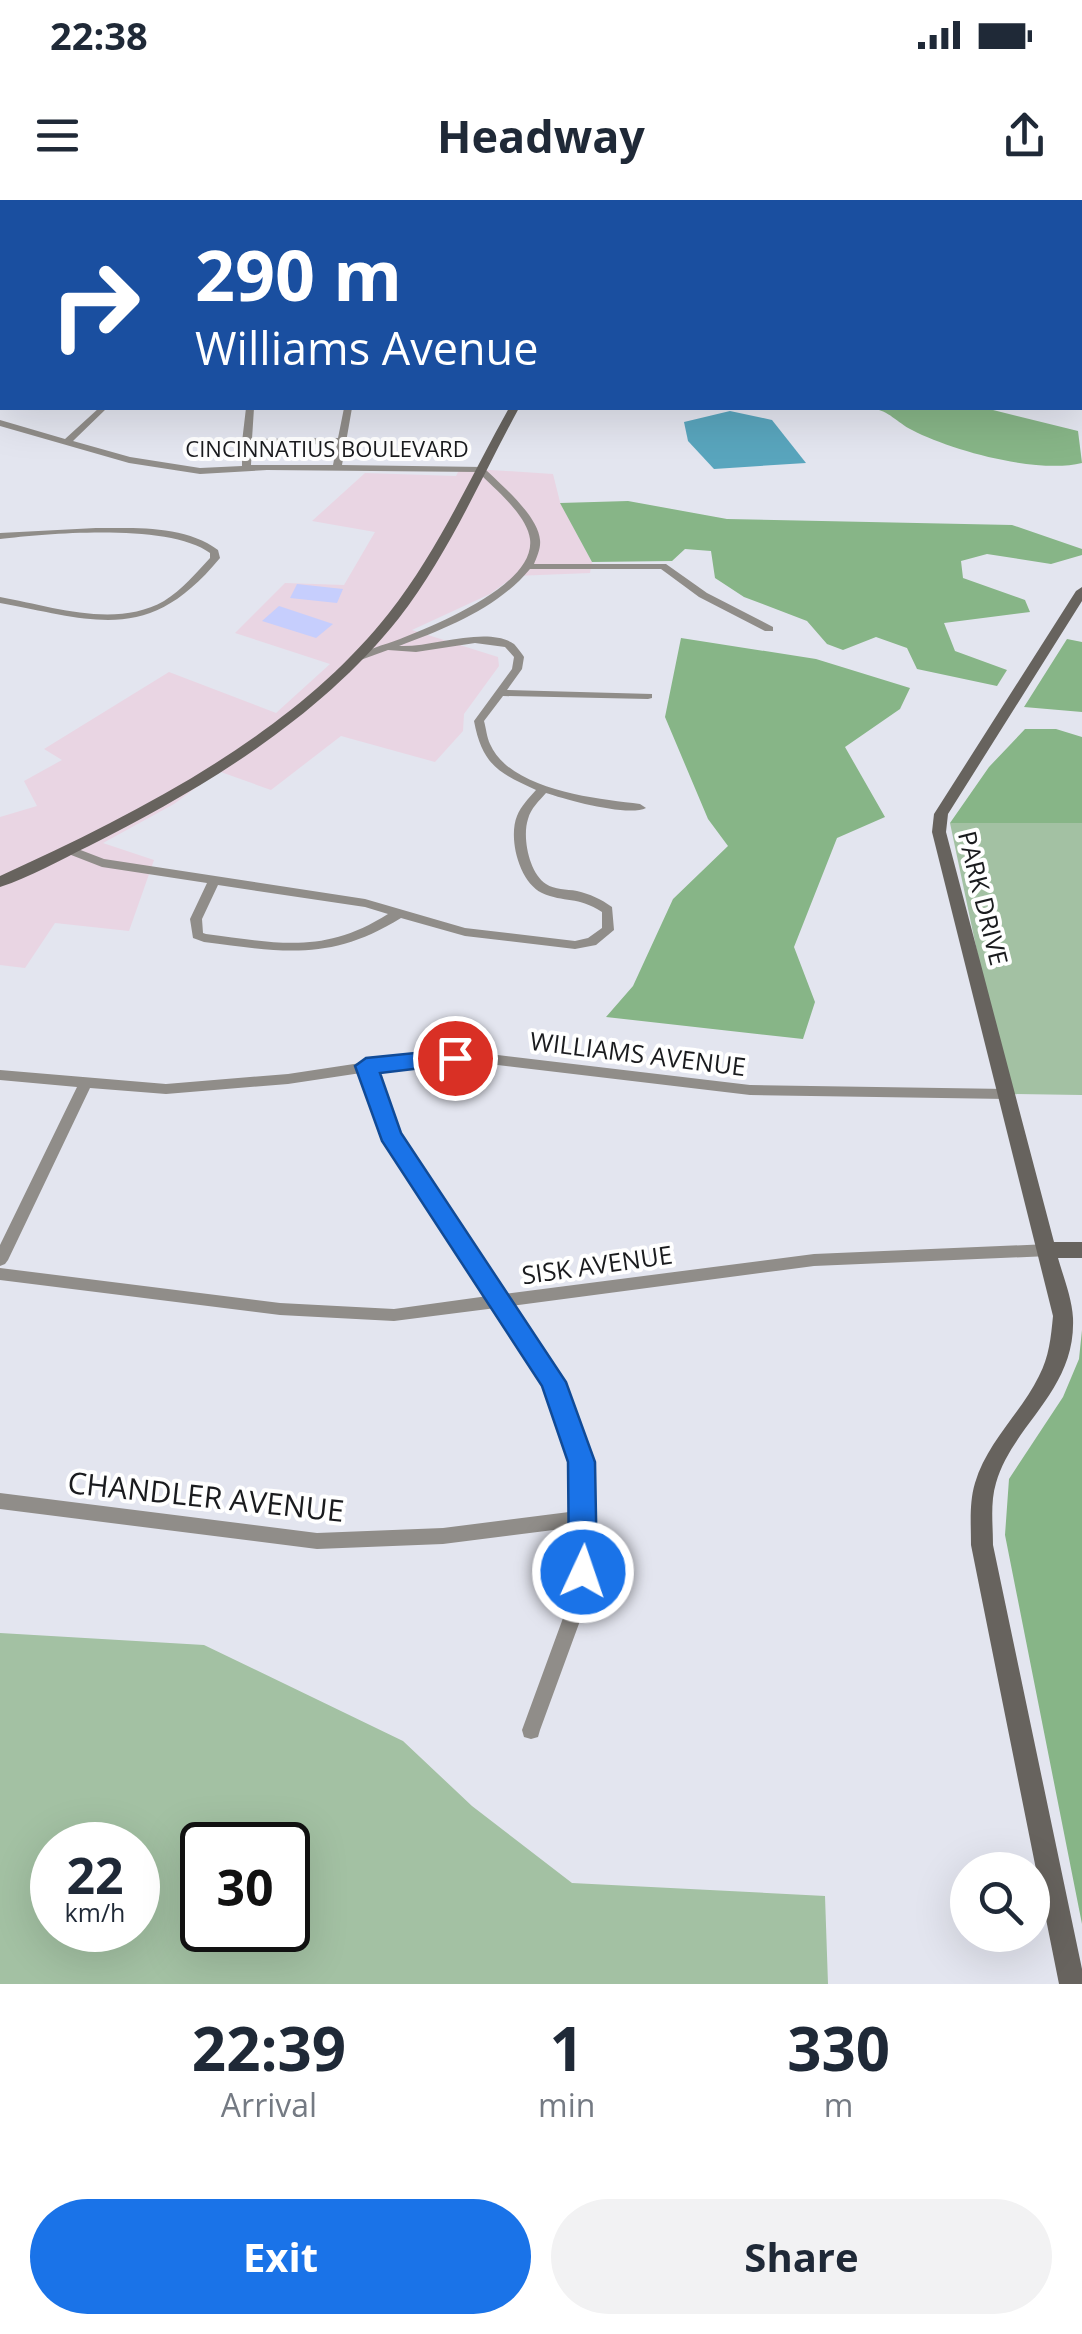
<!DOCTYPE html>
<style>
:root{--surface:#fff;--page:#f2f2f3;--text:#1f2937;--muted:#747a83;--accent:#1a73e8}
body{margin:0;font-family:"Open Sans",sans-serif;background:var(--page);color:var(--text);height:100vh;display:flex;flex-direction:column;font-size:38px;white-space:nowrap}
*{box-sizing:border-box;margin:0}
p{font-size:32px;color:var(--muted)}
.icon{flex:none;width:55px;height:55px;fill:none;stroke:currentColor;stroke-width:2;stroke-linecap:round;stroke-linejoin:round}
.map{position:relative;height:1784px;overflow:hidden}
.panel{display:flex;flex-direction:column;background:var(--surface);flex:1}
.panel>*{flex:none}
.hud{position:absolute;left:0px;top:0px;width:1082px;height:210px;box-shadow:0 10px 40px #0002;background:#1a4fa0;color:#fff;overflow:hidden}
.fabs{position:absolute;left:950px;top:1652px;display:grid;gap:20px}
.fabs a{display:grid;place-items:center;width:100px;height:100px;border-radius:50%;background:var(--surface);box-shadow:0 10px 40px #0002;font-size:50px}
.speed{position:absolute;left:30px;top:1622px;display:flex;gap:20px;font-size:50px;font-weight:700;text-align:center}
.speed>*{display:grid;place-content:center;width:130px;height:130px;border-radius:50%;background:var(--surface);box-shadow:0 10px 40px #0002;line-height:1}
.speed small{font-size:25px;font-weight:400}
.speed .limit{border:5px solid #111;border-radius:15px;background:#fff;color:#111}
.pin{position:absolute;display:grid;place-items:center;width:85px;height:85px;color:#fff;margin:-42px;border:5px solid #fff;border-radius:50%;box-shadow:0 2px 10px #0007}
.me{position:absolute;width:110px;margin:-55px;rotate:3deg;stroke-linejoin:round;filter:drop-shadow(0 0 8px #0008)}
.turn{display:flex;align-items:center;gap:35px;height:210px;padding:0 30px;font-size:45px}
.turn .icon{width:130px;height:130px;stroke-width:2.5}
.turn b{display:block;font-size:70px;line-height:85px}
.eta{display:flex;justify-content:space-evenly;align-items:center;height:170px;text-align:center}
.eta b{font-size:60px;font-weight:700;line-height:70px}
.action{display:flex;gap:20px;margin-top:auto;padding:20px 30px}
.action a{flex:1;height:115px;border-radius:60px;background:var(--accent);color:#fff;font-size:40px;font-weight:700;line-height:115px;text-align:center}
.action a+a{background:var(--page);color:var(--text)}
.status{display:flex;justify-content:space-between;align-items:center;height:70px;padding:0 50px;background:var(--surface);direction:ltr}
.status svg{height:28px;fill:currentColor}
header{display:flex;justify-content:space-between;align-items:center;height:130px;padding:0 30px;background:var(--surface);font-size:45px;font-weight:700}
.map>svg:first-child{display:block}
.commercial{fill:#e9d5e3}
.green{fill:#a3c1a3;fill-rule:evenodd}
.forest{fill:#87b587}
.water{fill:#59a5bd}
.building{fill:#c6cefd}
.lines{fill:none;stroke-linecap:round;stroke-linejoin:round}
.street{fill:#908d89;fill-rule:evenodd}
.secondary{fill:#67635e;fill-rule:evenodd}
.route{fill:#1a73e8;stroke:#114b97;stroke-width:2.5}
.labels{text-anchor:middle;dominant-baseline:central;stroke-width:8;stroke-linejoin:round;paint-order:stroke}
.far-street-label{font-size:22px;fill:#1a1b1e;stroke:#fff}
.street-label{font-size:25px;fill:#1a1b1e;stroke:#fff}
.near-street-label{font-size:30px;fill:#1a1b1e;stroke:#fff}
</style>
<div class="status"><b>22:38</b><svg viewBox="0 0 49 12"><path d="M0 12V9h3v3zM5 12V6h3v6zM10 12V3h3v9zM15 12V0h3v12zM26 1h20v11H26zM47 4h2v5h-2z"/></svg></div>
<header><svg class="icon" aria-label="menu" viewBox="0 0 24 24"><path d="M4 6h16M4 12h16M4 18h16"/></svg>Headway<svg class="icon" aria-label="share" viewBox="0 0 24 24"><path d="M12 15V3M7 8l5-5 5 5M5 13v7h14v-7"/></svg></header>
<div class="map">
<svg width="1082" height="1784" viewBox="0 0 1082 1784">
<rect width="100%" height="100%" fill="#e3e5ef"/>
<path class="commercial" d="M460,268L553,274L560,302L592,362L590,373L515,376L490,394L412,430L498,457L499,466L464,514L463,531L435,562L341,536L271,590L218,571L174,604L103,643L154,660L129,731L55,723L25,768L0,765V617L37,606L24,581L62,560L44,549L169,472L276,513L330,464L235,433L285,383L344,385L375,332L312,321L365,273L456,276Z"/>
<path class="green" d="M950,623H1082V895L1007,894Z
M0,1433L204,1445L403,1541L472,1606L572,1683L825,1696L828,1784H0ZM52,1645H138V1730H52ZM288,1645V1730H202V1645Z"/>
<path class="forest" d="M871,208H985L1078,231L1082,263C1038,274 952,251 912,230C896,222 890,211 871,208Z
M628,301L727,319L1012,325L1082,349V355L1051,364L987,354L961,361L963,378L1025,400L1030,412L944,423L955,451L1007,470L997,486L917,469L907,448L876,437L843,450L827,444L807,421L744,397L715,378L711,351L685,349L672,361L592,362L560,303Z
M681,438L816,459L910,488L900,509L845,547L885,617L837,638L794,747L815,802L803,839L606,817L633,786L673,699L728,646L708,619L665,517Z
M1067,439L1082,442V512L1024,507Z
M1025,529H1056L1082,537V623H950L989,567Z
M1082,1130V1724L1005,1335L1009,1279L1063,1197L1079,1159Z"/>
<path class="water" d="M730,211L772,220L806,263L714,269L688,241L684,222Z"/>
<path class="building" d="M297,384L343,389L337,403L290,398Z
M279,406L333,424L316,438L262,421Z"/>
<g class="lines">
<path class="street" d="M532,0H538L540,2H533Z
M741,0H749L751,2H743Z
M0,156H2V162H0Z
M99,208H107L73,241L130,257L200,268L242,266V242L246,208H254L252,239L338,238L344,208H352L342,265L483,267C500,284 538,315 540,340C541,348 537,357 534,364H666L707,393L773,427V431H765L699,397L661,369H530C498,408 445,429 399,446C431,448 487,425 514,444C515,445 524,456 524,457L522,469L507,490L652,494V498L648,499L503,496L484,521C486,528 487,538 490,544C510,590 596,599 640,604L646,608C628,617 567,600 546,593C539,601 531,608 528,619C522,637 529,673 546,684C555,690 566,689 577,691C590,694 601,699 612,707L614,730L596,745L575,749L465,736L401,718C330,762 282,752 204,742L193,738L190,719L207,683L102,667L66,653L64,650L70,646L104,659L365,699L465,728L575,741L588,738L602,728V712C578,696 564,703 542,693C519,682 508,638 517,616C521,606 529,598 536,590C498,573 482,564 474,521L512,469L514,457L505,447L475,443L416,452L388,450L355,462L350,459C364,450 384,445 400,439C435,425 536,385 530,339C527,315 494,288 478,272L267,270L200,274L129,263L0,226V220L65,239ZM337,244L333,265H251L252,245ZM218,685L365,707L388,714C323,755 278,743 206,734L203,733L202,719Z
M96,328C136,328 185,325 218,350L220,358C149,444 97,421 0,403V397C51,406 115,429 164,401C182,390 196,373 210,358V353C170,323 50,333 0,339V333Z
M473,852L750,885L1007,889L1014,894L1007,899L750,895L473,862L420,864L374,871L397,934L504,1094L814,1054L1049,1044L1054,1046L1056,1050L1054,1054L1049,1056L814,1066L511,1106L561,1182L590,1263L594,1318L588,1399L540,1530L538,1537L531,1539L524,1537L522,1530L570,1399L577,1327L443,1344L317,1349L0,1309V1293L317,1333L443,1328L577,1311L574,1263L546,1185L496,1108L394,1121L280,1115L0,1080V1068L280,1103L394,1109L488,1096L385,939L361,873L288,884L166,894L90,888L8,1060L5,1064L0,1066V1045L77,887L0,880V870L166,884L288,874L420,854Z"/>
<path class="secondary" d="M2,10V16L0,17V11Z
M509,208H519C481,278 448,355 399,418C319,519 202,589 89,646C60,660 31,677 0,687V676C138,613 294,534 389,413C438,351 471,276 509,208Z
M1082,387V401L948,614L946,632L1054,1042H1082V1058H1058C1063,1076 1072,1098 1073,1118C1076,1191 1013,1224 996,1283C990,1303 993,1325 993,1345L1082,1769V1784H1059L971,1345C971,1325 969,1303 975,1283C987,1242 1021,1213 1039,1176C1049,1157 1051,1137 1053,1116L932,632L934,614L1076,391Z"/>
</g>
<path class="route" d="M455,849L466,858L463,863L380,873L401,933L566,1182L595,1262L597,1372L593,1381L583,1385L573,1381L569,1372L568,1262L542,1186L382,941L355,866L366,858Z"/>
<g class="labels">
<g class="far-street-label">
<text x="327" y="248">CINCINNATIUS BOULEVARD</text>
</g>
<g class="street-label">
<text transform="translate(984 698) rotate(76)">PARK DRIVE</text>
<text transform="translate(638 853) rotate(7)">WILLIAMS AVENUE</text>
<text transform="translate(597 1064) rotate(-8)">SISK AVENUE</text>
</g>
<g class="near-street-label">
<text transform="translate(206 1296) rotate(6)">CHANDLER AVENUE</text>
</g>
</g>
</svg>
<div class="fabs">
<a><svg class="icon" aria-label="search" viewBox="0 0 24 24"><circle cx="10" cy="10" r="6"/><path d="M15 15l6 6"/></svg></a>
</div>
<div class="speed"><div>22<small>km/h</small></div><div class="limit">30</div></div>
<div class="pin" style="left:455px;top:858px;background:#d93025"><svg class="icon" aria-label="arrive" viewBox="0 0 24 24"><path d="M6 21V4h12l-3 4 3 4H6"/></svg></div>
<svg class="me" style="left:583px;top:1372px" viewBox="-20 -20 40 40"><circle r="17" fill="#1a73e8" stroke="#fff" stroke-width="3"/><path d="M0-11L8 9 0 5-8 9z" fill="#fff"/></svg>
<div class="hud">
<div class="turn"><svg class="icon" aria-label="right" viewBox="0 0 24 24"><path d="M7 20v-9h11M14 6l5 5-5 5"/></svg><div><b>290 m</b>Williams Avenue</div></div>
</div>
</div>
<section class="panel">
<div class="eta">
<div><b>22:39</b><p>Arrival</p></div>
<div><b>1</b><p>min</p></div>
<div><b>330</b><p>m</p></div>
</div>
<div class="action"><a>Exit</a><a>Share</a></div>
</section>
